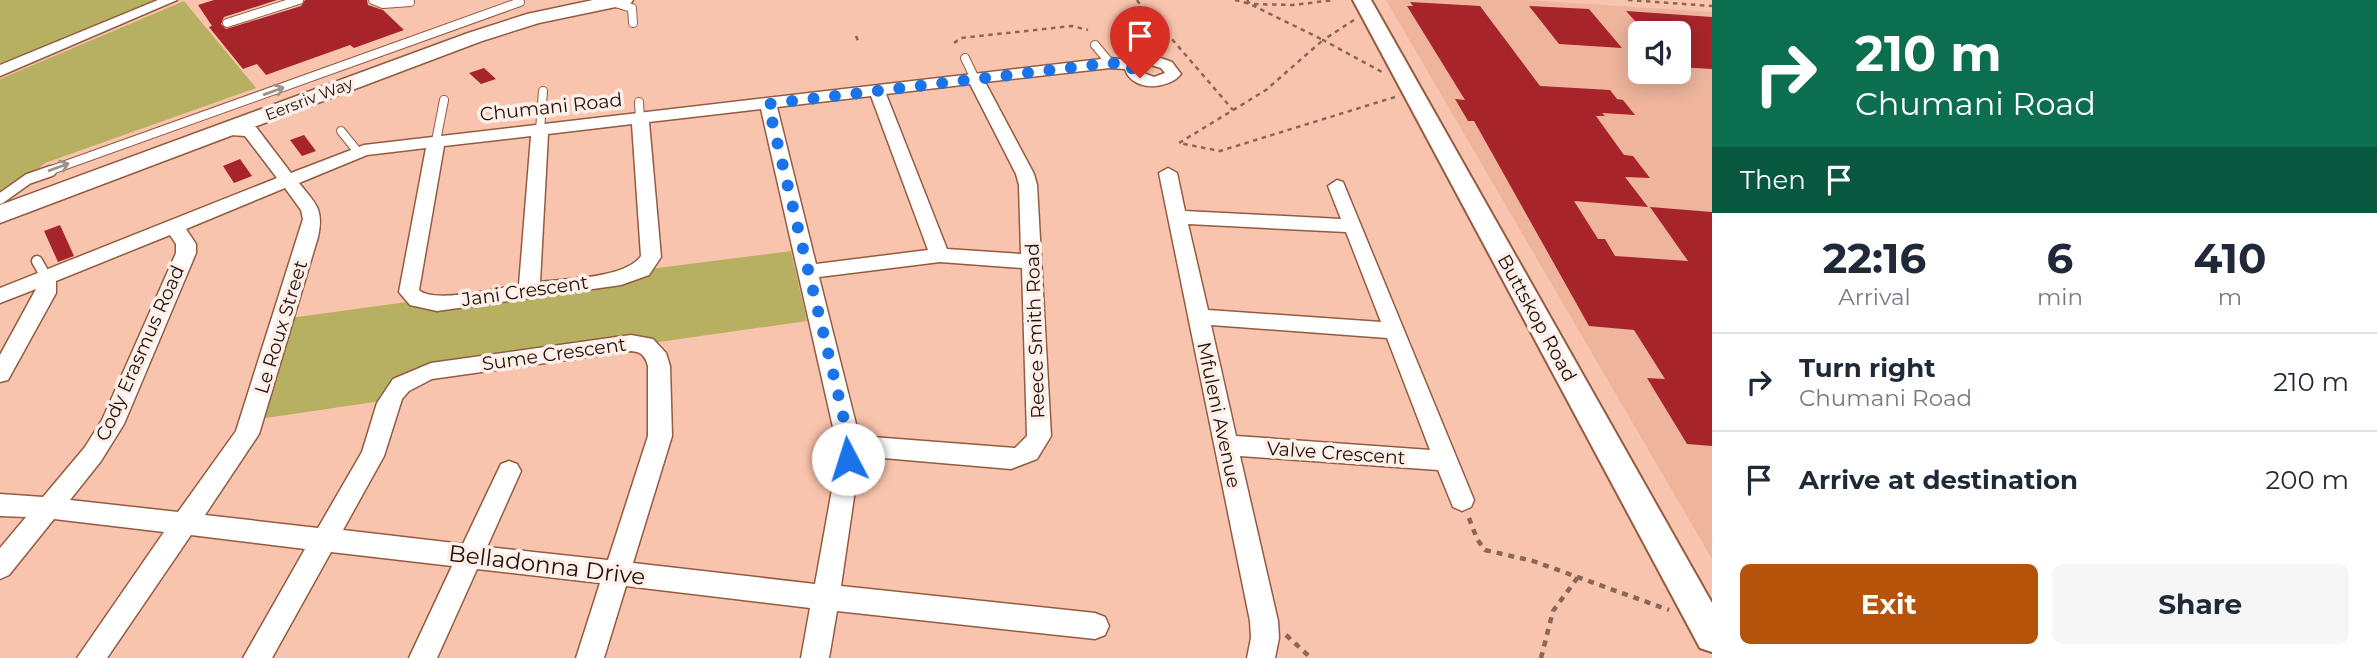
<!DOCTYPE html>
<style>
:root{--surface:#fff;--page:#f6f6f7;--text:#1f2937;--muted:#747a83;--line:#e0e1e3;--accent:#b45309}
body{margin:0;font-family:Montserrat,sans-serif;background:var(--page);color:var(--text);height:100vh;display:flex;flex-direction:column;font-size:26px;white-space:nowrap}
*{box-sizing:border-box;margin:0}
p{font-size:23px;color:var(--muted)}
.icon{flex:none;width:38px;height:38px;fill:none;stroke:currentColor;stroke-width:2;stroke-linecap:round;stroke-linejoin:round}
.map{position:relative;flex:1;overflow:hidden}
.details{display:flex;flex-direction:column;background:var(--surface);width:665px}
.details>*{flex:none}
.guide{background:#0b6e4f;color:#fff;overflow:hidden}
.tools{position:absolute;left:1628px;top:21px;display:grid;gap:14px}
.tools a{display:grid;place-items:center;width:63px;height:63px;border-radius:10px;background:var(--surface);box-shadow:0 4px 18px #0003;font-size:35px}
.pin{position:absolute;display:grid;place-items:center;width:60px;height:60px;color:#fff;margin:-72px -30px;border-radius:50% 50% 50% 0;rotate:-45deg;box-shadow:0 0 7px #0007}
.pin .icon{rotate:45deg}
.me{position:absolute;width:77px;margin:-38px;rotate:355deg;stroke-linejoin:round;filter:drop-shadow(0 0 5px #0008)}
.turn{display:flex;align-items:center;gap:24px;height:147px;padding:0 28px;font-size:32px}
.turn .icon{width:91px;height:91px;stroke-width:2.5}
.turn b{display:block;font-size:49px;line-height:60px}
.then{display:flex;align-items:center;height:66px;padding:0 28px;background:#0003;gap:14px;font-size:26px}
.eta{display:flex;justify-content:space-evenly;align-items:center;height:119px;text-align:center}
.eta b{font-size:42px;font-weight:700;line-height:49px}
.cta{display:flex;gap:14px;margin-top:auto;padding:14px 28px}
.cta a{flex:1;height:80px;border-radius:10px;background:var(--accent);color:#fff;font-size:28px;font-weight:700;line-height:80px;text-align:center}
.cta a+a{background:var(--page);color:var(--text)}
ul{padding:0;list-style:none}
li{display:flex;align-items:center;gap:21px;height:98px;padding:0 28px;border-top:2px solid var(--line)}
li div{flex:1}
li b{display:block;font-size:26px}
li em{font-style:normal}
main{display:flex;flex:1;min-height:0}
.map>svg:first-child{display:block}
.built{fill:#eeb49c;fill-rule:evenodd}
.green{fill:#b6b060}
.building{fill:#a7252a}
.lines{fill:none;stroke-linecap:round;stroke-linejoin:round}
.service-far1-casing{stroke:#945b41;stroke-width:10}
.service-casing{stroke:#945b41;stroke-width:13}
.minor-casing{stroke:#945b41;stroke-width:3}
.tertiary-casing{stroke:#945b41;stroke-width:4}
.secondary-casing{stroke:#945b41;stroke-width:3}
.path-far1{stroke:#8b6656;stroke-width:2.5;stroke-dasharray:4.5 4.5;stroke-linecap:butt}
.path{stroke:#8b6656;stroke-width:4.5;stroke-dasharray:6 6;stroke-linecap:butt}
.service-far1{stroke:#fff;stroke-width:8}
.service{stroke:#fff;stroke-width:10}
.minor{fill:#fff;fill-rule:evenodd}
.tertiary{fill:#fff;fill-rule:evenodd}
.secondary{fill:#fff;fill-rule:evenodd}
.oneway{stroke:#9d938e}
.route{stroke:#1a73e8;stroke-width:12;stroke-dasharray:0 21.6}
.labels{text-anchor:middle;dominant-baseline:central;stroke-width:7;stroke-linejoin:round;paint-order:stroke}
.far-street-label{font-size:16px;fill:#260f05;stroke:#fdefe9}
.street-label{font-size:19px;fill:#260f05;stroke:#fdefe9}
.near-street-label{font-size:23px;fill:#260f05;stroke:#fdefe9}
</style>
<main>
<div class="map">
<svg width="1712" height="658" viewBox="0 0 1712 658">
<rect width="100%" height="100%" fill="#f9c4ad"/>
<path class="built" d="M1386,0H1525L1712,12V559ZM1640,33H1678V72H1640Z"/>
<path class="green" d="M0,0H155L0,64Z
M184,1L256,88L45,163C31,176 14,181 0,193V79Z
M791,251L807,321L652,343L422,367L396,379L381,401L259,419L290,318L407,302L424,308L650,269Z"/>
<path class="building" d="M214,0H277L224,17L221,24L226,29L301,6L305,0H367L368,5L383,10L404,30L354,48L350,45L266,75L257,64L243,69L209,27L212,26L198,5Z
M1410,2L1480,6L1540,86L1610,90L1617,99L1623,100L1635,115L1602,113L1605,116H1596L1624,155L1633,156L1650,178L1625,177L1648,207L1574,201L1598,239H1605L1615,256L1688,261L1650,207L1712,212V446L1687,444L1647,378L1665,379L1634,330L1589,326L1474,121H1468L1455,99L1465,100L1407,6H1413Z
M1529,6L1589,9L1622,48L1559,44Z
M1626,11L1712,17V69L1678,67V33H1646Z
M484,68L496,79L481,84L469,73Z
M304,135L316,151L302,156L290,140Z
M240,159L252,176L234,183L223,166Z
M60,225L74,256L58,262L44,231Z"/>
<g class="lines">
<defs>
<path id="service-far1" d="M373,0L383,4L410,2
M612,2L632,8
M632,8L633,23
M227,23L299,0
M1095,45L1110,63
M965,58L975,79
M639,102L640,119
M540,130L543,91
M341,131L358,152
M436,141L444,100
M46,172L520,2"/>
<path id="service" d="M0,199L28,179L51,171
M37,261L46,277"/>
<path id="minor" d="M158,0H177L0,76V65Z
M1152,55L1172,62L1181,74C1168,90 1132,92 1125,69L1110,68L985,82L1034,174L1037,185L1051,436L1037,459L1011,469L860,456L841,586L1095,613L1105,617L1109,626L1105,635L1095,639L837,611L829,658H801L810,608L626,586L604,658H576L600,583L477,569L437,658H409L452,566L331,552L272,658H243L305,549L191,535L107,658H77L164,532L54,519L9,575L0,579V548L26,517L0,516V494L43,497L85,447L102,420L176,253V244L170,235L56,281V293L8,380L0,382V355L36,289L0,303V288L277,178L245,136L216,134L214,130L216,126L256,127L291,173L364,145L1110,58L1129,60ZM1151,65L1161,68L1165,73L1154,77L1141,72L1140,67ZM970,84L1016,174L1019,185L1021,254L947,249L886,94ZM871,96L928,250L816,264L777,107ZM761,109L837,445L835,473L815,584L633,563L672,436L670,366L666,353L653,339L631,335L431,363L393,379L377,403L362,452L318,528L205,515L259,434L318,237C324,209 316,204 299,183L367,155L426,148L399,292L410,305L437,311L621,285L649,275L661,257L649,122ZM632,124L641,256C626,278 566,279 540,282L548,134ZM531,136L519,285C498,288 434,304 419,290L444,146ZM285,188L301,210L303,219L236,431L178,512L70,500L101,461L124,424L196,253V244L186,229ZM940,262L1022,268L1027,436L1015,448L859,436L819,277ZM631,351C642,352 645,356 648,366V436L608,560L487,547L521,471L517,464L509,461L501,464L463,544L343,530L384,456L402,399L409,391L432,379Z
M1168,168L1177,173L1185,211L1341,219L1328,186L1337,180L1343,182L1474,500L1471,507L1462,511L1453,507L1438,470L1240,456L1278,621L1279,638L1275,658H1247L1251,638L1250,621L1159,173ZM1188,224L1346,232L1381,322L1208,310ZM1211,325L1387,338L1430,450L1236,436Z"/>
<path id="tertiary" d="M1353,0H1371L1712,603V652L1700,648Z"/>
<path id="secondary" d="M593,0H633L630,4L539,23L482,41L0,223V205L468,33L527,14Z"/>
</defs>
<use href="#service-far1" class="service-far1-casing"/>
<use href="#service" class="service-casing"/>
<use href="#minor" class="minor-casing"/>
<use href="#tertiary" class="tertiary-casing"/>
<use href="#secondary" class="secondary-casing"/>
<path class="path-far1" d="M1137,0L1158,31L1171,38L1233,110
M1235,0L1250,4L1323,40L1266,90L1179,143L1220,151L1395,97
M1247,0L1250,4L1293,5L1334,0
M1628,0L1712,6
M1354,20L1323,40L1382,72
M856,36L859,43
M954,43L961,38L1072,26L1088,30"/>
<path class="path" d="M1469,518L1477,539L1485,550L1533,561L1669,610
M1286,635L1311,658
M1541,658L1553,611L1578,577"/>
<use href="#service-far1" class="service-far1"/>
<use href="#service" class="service"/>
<use href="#minor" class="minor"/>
<use href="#tertiary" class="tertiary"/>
<use href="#secondary" class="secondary"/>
</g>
<defs><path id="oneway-shaft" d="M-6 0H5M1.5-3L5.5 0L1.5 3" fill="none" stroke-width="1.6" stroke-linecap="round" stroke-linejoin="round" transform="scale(1.75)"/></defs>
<g class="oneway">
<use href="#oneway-shaft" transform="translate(274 91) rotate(-20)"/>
<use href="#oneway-shaft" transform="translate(59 167) rotate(-20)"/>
</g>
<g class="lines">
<path class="route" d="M848,459L849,444L841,406L768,104L1110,63L1132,65V70L1140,78"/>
</g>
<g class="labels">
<g class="far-street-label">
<text transform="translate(309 99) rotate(-21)">Eersriv Way</text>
</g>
<g class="street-label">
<text transform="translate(551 107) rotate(-6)">Chumani Road</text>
<text transform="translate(525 291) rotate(-8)">Jani Crescent</text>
<text transform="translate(1537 318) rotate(61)">Buttskop Road</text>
<text transform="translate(281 327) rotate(-73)">Le Roux Street</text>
<text transform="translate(1035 331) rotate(-92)">Reece Smith Road</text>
<text transform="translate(140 353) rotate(-66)">Cody Erasmus Road</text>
<text transform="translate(554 354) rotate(-8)">Sume Crescent</text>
<text transform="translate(1219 415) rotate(78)">Mfuleni Avenue</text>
<text transform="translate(1336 453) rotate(4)">Valve Crescent</text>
</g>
<g class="near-street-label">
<text transform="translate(547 565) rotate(7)">Belladonna Drive</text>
</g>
</g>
</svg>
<div class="tools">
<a><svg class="icon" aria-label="sound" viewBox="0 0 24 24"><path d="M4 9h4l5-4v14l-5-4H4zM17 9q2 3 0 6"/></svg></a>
</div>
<div class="pin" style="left:1140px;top:78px;background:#d93025"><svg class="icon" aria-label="arrive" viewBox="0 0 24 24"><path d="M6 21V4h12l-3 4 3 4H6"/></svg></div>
<svg class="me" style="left:848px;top:459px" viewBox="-20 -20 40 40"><circle r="19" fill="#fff"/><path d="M0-13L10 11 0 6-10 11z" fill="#1a73e8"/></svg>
</div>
<section class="details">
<div class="guide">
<div class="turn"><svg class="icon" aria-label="right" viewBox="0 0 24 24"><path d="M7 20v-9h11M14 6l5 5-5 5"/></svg><div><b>210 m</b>Chumani Road</div></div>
<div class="then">Then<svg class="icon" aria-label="arrive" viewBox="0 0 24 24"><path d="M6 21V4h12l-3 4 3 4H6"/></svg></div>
</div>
<div class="eta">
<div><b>22:16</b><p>Arrival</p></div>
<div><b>6</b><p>min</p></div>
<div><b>410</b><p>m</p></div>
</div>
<ul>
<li><svg class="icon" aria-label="right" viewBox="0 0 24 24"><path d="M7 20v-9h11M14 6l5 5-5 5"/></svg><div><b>Turn right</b><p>Chumani Road</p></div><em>210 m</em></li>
<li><svg class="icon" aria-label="arrive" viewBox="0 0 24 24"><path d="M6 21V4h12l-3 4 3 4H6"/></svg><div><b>Arrive at destination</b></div><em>200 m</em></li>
</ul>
<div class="cta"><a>Exit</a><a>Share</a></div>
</section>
</main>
